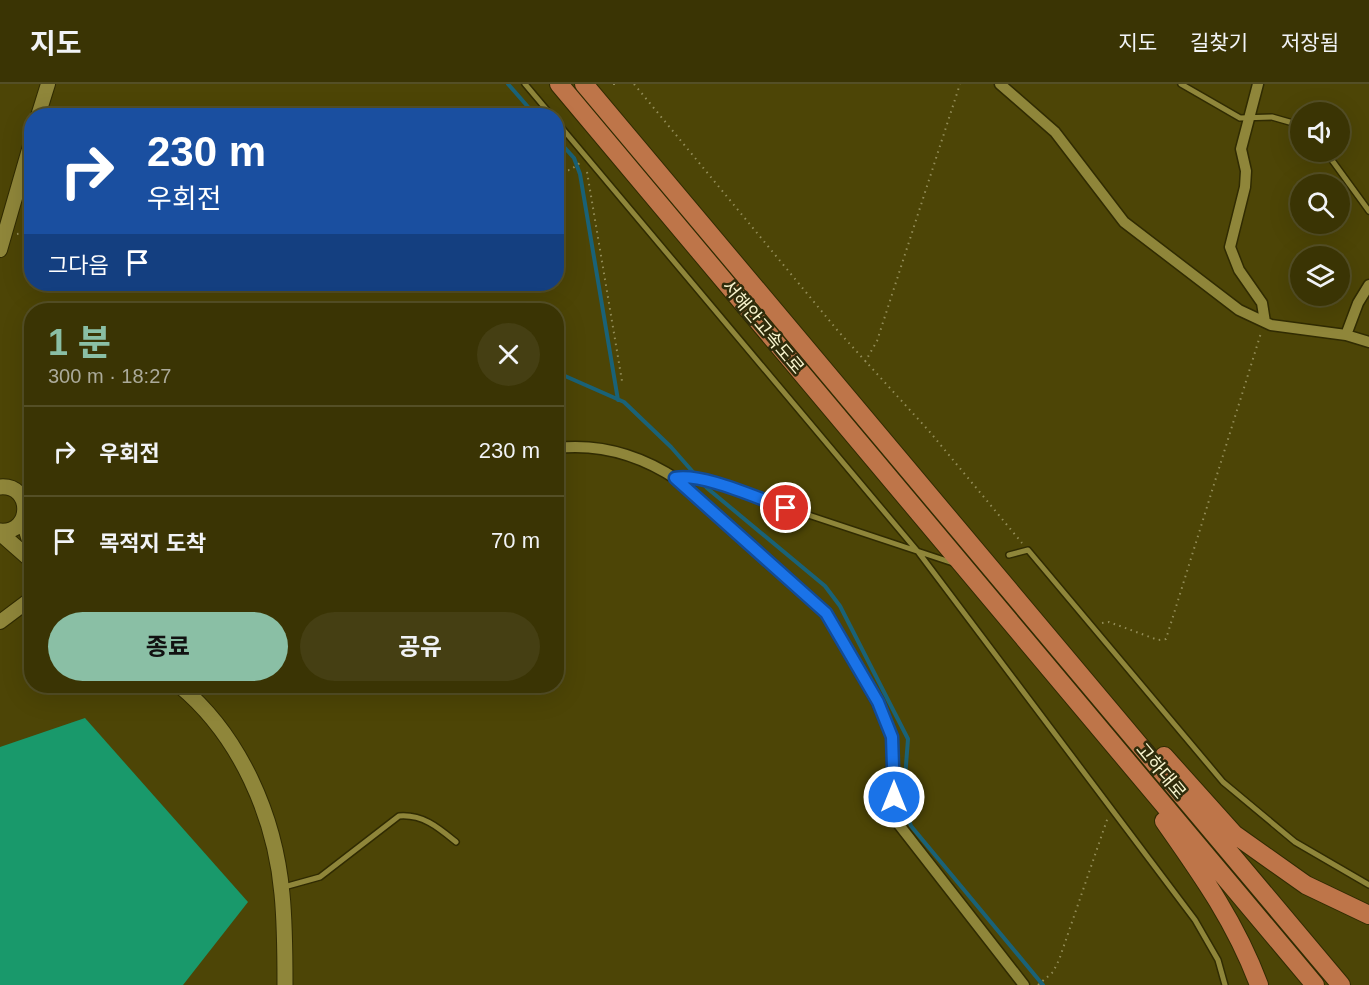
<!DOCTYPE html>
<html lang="ko">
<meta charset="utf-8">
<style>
:root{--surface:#3a3404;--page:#453f13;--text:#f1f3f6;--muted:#abaa9a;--line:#544f26;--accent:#8abfa5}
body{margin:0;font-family:Helvetica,"Noto Sans KR",sans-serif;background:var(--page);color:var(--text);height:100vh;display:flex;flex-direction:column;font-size:22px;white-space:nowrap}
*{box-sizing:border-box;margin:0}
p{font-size:20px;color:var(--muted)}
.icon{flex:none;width:33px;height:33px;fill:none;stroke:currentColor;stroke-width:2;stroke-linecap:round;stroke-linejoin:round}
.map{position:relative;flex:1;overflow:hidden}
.sheet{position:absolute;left:24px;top:219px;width:540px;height:390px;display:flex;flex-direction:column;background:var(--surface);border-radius:24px;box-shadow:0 6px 24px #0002,0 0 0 2px var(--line)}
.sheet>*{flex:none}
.banner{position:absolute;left:24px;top:24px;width:540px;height:183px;border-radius:24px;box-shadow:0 6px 24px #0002,0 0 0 2px var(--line);background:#1a4fa0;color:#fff;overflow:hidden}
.controls{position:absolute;left:1290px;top:18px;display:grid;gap:12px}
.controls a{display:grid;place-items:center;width:60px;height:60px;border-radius:50%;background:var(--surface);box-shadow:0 6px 24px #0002,0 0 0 2px var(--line);font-size:30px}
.pin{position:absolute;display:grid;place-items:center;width:51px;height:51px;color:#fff;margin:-26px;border:3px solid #fff;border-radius:50%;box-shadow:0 2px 6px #0007}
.me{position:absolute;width:66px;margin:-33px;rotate:0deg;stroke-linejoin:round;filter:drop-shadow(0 0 4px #0008)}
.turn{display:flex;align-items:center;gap:21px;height:126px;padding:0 24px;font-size:27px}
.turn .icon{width:78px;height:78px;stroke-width:2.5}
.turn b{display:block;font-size:42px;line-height:51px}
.then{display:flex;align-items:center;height:57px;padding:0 24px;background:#0003;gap:12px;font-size:22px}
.round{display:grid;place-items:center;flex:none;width:63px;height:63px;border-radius:32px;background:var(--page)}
.summary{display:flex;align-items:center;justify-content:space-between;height:102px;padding:0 24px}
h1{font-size:36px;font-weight:700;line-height:45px;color:var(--accent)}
.button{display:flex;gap:12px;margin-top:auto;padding:12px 24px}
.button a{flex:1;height:69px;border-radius:36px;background:var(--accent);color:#111;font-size:24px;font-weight:700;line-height:69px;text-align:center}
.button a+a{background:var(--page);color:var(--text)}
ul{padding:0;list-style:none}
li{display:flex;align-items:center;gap:18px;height:90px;padding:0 24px;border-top:2px solid var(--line)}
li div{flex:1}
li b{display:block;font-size:22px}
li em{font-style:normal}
header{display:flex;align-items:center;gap:36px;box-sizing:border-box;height:84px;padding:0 30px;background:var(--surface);border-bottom:2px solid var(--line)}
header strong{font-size:28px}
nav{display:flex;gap:33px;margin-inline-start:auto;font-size:21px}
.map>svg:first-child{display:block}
.forest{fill:#19996b}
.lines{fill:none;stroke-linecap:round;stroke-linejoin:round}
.stream{stroke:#1a6277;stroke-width:4}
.service-casing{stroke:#302b02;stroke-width:8}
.minor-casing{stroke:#302b02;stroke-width:13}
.tertiary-casing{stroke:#302b02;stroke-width:16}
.secondary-casing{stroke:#302b02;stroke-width:17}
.trunk-casing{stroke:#302b02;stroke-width:20}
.path{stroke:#928c57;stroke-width:2;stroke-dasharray:1.5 4.5;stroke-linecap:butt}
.service{stroke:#8f863a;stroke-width:5}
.minor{stroke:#8f863a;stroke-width:10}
.tertiary{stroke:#8f863a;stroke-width:14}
.secondary{stroke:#8f863a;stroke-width:15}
.trunk{stroke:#be7549;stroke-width:18}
.route-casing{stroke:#114b97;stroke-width:15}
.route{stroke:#1a73e8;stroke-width:10}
.labels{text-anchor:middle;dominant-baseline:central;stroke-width:5;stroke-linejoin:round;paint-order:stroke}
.street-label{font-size:18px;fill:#f8f4ce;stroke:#2f2c0b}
</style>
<header>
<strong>지도</strong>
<nav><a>지도</a><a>길찾기</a><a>저장됨</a></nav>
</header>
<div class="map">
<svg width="1369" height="901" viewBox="0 0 1369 901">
<rect width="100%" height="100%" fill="#4d4506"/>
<path class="forest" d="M85,634L248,818L183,901H0V663Z"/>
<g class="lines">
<path class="stream" d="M508,0L536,32
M556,54L574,74L580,90L618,316
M556,292H565L624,318L671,363L707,404L825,502L840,522L908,655L903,720L911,742L1043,901"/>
<defs>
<path id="service" d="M525,0L552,32
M1181,0L1240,34L1272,33L1300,41
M556,37L919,469L1195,836L1218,876L1225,901
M1326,68L1369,127
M676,394L685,392L721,402L953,479
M1009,471L1028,466L1223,698L1295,758L1369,801
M284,803L320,793L399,732C423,730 439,744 456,758"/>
<path id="minor" d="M1000,0L1055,48L1124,138L1239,226L1271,241L1346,251L1369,258
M1258,0L1241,65L1246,87L1245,103L1230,163L1239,186L1262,219L1265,238
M1346,251L1358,219L1369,201
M556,364C600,359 642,372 678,396L826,529L877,618L892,653L893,733L1024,901"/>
<path id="tertiary" d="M38,32L48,0
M0,166L32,55
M0,538L32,514"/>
<path id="secondary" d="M0,403C33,400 33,450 0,447
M23,436L32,464
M0,449L32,477
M180,602C240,652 275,732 282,810C285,840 285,871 285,901"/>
<path id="trunk" d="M559,0L1315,901
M584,0L1341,901
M1164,672L1234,750L1306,801L1369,831
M1164,737C1202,791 1236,839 1259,901"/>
</defs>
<use href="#service" class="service-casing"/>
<use href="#minor" class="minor-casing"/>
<use href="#tertiary" class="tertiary-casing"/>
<use href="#secondary" class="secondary-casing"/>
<use href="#trunk" class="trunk-casing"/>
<path class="path" d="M634,0L838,247L929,347L1022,459
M614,1V0
M556,87L570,86L580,79
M587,88L622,297
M17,150L32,148
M865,278L877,257L960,0
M1102,539L1109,538L1158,556L1166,555L1261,249
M1038,901L1053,888L1059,876L1108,733"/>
<use href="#service" class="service"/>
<use href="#minor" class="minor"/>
<use href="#tertiary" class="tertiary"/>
<use href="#secondary" class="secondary"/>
<use href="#trunk" class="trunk"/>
</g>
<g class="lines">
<defs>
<path id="route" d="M786,424C756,414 704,389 675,394L826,529L878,618L892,653L894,713"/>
</defs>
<use href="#route" class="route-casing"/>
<use href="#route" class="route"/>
</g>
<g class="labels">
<g class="street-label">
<text transform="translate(763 243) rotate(50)">서해안고속도로</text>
<text transform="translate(1161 687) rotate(50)">고하대로</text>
</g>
</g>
</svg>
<div class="controls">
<a><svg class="icon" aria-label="sound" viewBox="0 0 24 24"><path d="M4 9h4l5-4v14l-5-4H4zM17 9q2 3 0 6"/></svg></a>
<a><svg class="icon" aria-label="search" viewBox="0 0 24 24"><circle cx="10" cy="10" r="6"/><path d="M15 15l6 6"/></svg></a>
<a><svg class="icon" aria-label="layers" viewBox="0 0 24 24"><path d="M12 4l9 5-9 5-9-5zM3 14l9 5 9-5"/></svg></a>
</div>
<div class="pin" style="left:786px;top:424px;background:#d93025"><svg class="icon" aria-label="arrive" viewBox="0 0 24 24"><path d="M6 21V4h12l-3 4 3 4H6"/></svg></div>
<svg class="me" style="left:894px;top:713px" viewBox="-20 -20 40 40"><circle r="17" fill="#1a73e8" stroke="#fff" stroke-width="3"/><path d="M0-11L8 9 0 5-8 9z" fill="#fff"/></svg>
<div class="banner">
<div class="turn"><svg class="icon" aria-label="right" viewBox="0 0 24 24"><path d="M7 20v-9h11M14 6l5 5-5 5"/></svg><div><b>230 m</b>우회전</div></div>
<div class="then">그다음<svg class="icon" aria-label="arrive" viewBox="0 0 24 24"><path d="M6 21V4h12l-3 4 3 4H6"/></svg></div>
</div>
<section class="sheet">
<div class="summary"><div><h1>1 분</h1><p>300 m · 18:27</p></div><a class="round"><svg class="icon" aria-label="close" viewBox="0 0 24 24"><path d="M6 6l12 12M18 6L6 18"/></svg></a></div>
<ul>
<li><svg class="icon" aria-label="right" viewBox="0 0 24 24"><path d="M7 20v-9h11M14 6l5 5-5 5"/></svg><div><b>우회전</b></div><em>230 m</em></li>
<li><svg class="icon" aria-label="arrive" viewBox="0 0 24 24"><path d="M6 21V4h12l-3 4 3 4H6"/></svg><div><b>목적지 도착</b></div><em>70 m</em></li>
</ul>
<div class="button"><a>종료</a><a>공유</a></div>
</section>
</div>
